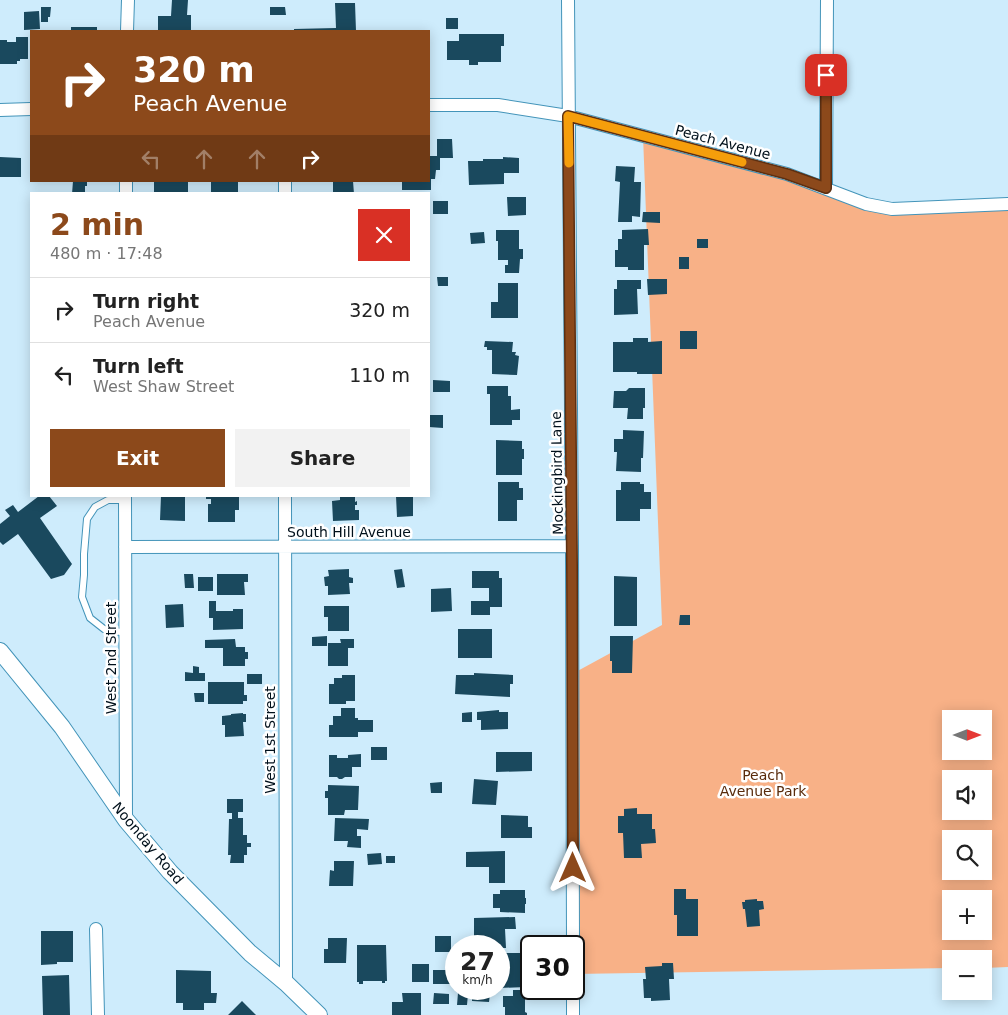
<!DOCTYPE html>
<meta charset="utf-8">
<style>
:root{--surface:#fff;--page:#f2f2f2;--text:#222;--muted:#767676;--line:#e0e0e0;--accent:#8c491b}
body{margin:0;font-family:"DejaVu Sans",sans-serif;background:var(--page);color:var(--text);height:100vh;display:flex;flex-direction:column;font-size:19px;white-space:nowrap}
*{box-sizing:border-box;margin:0}
p{font-size:16px;color:var(--muted)}
.icon{flex:none;width:28px;height:28px;fill:none;stroke:currentColor;stroke-width:2;stroke-linecap:round;stroke-linejoin:round}
.map{position:relative;flex:1;overflow:hidden}
.side{position:absolute;left:30px;top:192px;width:400px;height:305px;display:flex;flex-direction:column;background:var(--surface);border-radius:0px;box-shadow:0 2px 12px #0003}
.side>*{flex:none}
.hud{position:absolute;left:30px;top:30px;width:400px;height:152px;border-radius:0px;box-shadow:0 2px 12px #0003;background:#8c491b;color:#fff;overflow:hidden}
.needle{width:32px;rotate:90deg}
.tools{position:absolute;left:942px;top:710px;display:grid;gap:10px}
.tools a{display:grid;place-items:center;width:50px;height:50px;border-radius:0px;background:var(--surface);box-shadow:0 2px 12px #0003;font-size:25px}
.speed{position:absolute;left:445px;top:935px;display:flex;gap:10px;font-size:25px;font-weight:700;text-align:center}
.speed>*{display:grid;place-content:center;width:65px;height:65px;border-radius:50%;background:var(--surface);box-shadow:0 2px 12px #0003;line-height:1}
.speed small{font-size:12px;font-weight:400}
.speed .limit{border:2px solid #111;border-radius:8px;background:#fff;color:#111}
.pin{position:absolute;display:grid;place-items:center;width:42px;height:42px;color:#fff;margin:-21px;border-radius:10px;box-shadow:0 2px 8px #0006}
.me{position:absolute;width:55px;margin:-28px;rotate:0deg;stroke-linejoin:round;filter:drop-shadow(0 0 4px #0008)}
.turn{display:flex;align-items:center;gap:18px;height:105px;padding:0 20px;font-size:22px}
.turn .icon{width:65px;height:65px;stroke-width:2.5}
.turn b{display:block;font-size:35px;line-height:42px}
.lanes{display:flex;align-items:center;height:48px;padding:0 20px;background:#0003;justify-content:center;gap:25px;direction:ltr}
.lanes .off{opacity:.35}
.round{display:grid;place-items:center;flex:none;width:52px;height:52px;border-radius:0px;background:var(--page)}
.summary{display:flex;align-items:center;justify-content:space-between;height:85px;padding:0 20px}
h1{font-size:30px;font-weight:700;line-height:38px;color:var(--accent)}
.primary-button{display:flex;gap:10px;margin-top:auto;padding:10px 20px}
.primary-button a{flex:1;height:58px;border-radius:0px;background:var(--accent);color:#fff;font-size:20px;font-weight:700;line-height:58px;text-align:center}
.primary-button a+a{background:var(--page);color:var(--text)}
ul{padding:0;list-style:none}
li{display:flex;align-items:center;gap:15px;height:65px;padding:0 20px;border-top:1px solid var(--line)}
li div{flex:1}
li b{display:block;font-size:19px}
li em{font-style:normal}
.map>svg:first-child{display:block}
.green{fill:#f8b187;fill-rule:evenodd}
.building{fill:#1a495e}
.lines{fill:none;stroke-linecap:round;stroke-linejoin:round}
.service-casing{stroke:#4394b9;stroke-width:8}
.minor-casing{stroke:#4394b9;stroke-width:14}
.tertiary-casing{stroke:#4394b9;stroke-width:18}
.service{stroke:#fff;stroke-width:6}
.minor{stroke:#fff;stroke-width:12}
.tertiary{stroke:#fff;stroke-width:16}
.route-casing{stroke:#5b2f12;stroke-width:12}
.route{stroke:#8c491b;stroke-width:9}
.slow{stroke:#f59e0b;stroke-width:9}
.labels{text-anchor:middle;dominant-baseline:central;stroke-width:5;stroke-linejoin:round;paint-order:stroke}
.street-label{font-size:14px;fill:#00101b;stroke:#fff}
.park-label{font-size:14px;fill:#592b0b;stroke:#fff}
</style>
<div class="map">
<svg width="1008" height="1015" viewBox="0 0 1008 1015">
<rect width="100%" height="100%" fill="#ceecfc"/>
<path class="green" d="M643,136L866,204L1008,201V967L984,968V959H951V968L574,974L572,674L662,625ZM951,719H984V751H951ZM951,779H984V811H951ZM951,839H984V871H951ZM951,899H984V931H951Z"/>
<path class="building" d="M172,0H188L187,15H191V31L158,30V16H171Z
M335,3H355L356,31H294V29L336,28Z
M41,7H51L50,17H48V22H41Z
M270,7H285L286,15H270Z
M39,11L40,29L24,30V12Z
M446,18H458V29H446Z
M71,27H97V31H71Z
M459,34H504V46H501V62H478V65H469V60H447V41H459Z
M16,37H28V59H20V61H17V64H0V40H7V42H16Z
M437,139H452L453,158H440V170H436L435,179H431V190H402V181H429V156H437Z
M0,157L21,158V177H0Z
M503,157L519,158V173H504V184L469,185L468,161H483V159H503Z
M616,166L635,167L634,182H641L640,217L632,216V222H618L620,182L615,181Z
M73,181L87,182V186H85V194H72Z
M154,181H188V194H154Z
M211,181H238V193L211,192Z
M333,181H353L354,194H333Z
M507,197H526V215L508,216Z
M433,201H448V214H433Z
M643,212H660V223L642,222Z
M648,229L649,245H644V270H628V267H615V250H618V239H622V230Z
M496,230H519V249H523V259H520L519,273H505V265H508V260H498V241H496Z
M484,232L485,243L471,244L470,233Z
M697,239H708V248H697Z
M679,257H689V269H679Z
M437,277H448V286H438Z
M647,279H667V294L648,295Z
M617,280H641V289H637L638,314L614,315V289H617Z
M498,283H518V318H491V302H498Z
M680,331H697V349H680Z
M633,338H648V342L662,341V374H637V372H613V342H633Z
M485,341L513,342L512,352H516L515,355L519,356L517,375L492,374V350H487V347H484Z
M433,380L450,381V392H433Z
M487,386H508V396H511V410L520,409V420H512V425H490V394H487Z
M629,388H645V408H643V419H627L628,408H613L614,391H626Z
M429,415H443V428L429,427Z
M623,430L644,431L643,458H641V472L616,471L617,452H614V439H623Z
M496,440L522,441V449H524V459H522V475H496Z
M498,482H519V488H523V500H517V521H498Z
M621,482H640V484H644V492H651V509H640V521H616V490H621Z
M39,496H49L57,506L40,518L72,564L64,575L51,579L18,534L3,545L0,542V524L10,516L5,510L13,505L18,512Z
M161,496H185V521L160,520Z
M206,496H239V510H235V522H208V504H211V499H206Z
M340,496H355V502L357,501V505H355V510H359V520L333,521L332,501L340,500Z
M396,496H413V516L397,517Z
M349,569V577L353,578V583H349L350,594L328,595V586H325L324,577L329,576L328,570Z
M402,569L405,587L397,588L394,570Z
M472,571H499V578H502V607H490V615H471V601H489V588H472Z
M184,574H193L194,588H185Z
M217,574H248V582H244L245,595H217Z
M614,576L637,577V626H614Z
M198,577H213V591H198Z
M451,588L452,611L431,612V589Z
M209,601H216V611H233V609H243V629L213,630V618H209Z
M183,604L184,627L166,628L165,605Z
M324,606H349V631H328V617H324Z
M680,615H690V625H679Z
M458,629H492V658H458Z
M327,636V646H312V637Z
M610,636H633L632,673H612V661H610Z
M235,639L236,647H245V652H248V659H245V666H223V648H205V640Z
M340,639H354V648H348V666H328V643H341Z
M193,666L199,667V673H205V681H185V672L193,673Z
M474,673L513,675V684H510V697L455,694L456,675H474Z
M247,674H262V684H247Z
M342,675H355V701H346V704H329V684H334V678H342Z
M208,682H244V695H247V701H243V704H208Z
M194,693H204V702H195Z
M341,708H355V718H358V720H373V732H358V737H329V725H333V716H341Z
M499,710V712H508V729L481,730V720H477V712Z
M472,712V722H462V713Z
M243,713V714H246V722H243L244,736L225,737V725H222V716L231,715V714Z
M371,747H387V760H371Z
M496,752H532V771L496,772Z
M361,754V767H352V777H345L342,779H339L337,777H329V755H337V758H348V755Z
M474,779L498,781L496,805L472,804Z
M442,782V793H431L430,783Z
M328,785L359,786L358,810H345L344,815H328V798H325V791H328Z
M227,799H243V812H238V818H243V835H247V843H251V847H247V855H244V863H230L231,855H228L229,819H232V813H227Z
M637,808V814H652V829H655L656,843L641,844L642,858H624L623,833H618V816H624V809Z
M501,815L528,816V827H532V838H501Z
M335,818L369,819L368,830L357,829V836H361V848L347,847L348,841H334Z
M505,851V883H489V867H466V852Z
M381,853L382,864L368,865L367,854Z
M386,856H395V863H386Z
M334,861H354L353,886H329L330,870L334,871Z
M674,889H686V899H698V936H677V915H674Z
M500,890H525V898H526V904H525V913L500,912V908H493V894H500Z
M757,899V901H763L764,909L759,910L760,926L747,927L745,909H743L742,902H745V900Z
M515,917L516,929H505L506,948H499V946H474V918Z
M41,931H73V962H57V964L41,965Z
M435,936H451V952H435Z
M328,938H347L346,963H324V949H328Z
M357,945H386L387,981H385V983H382V981H363V984H359V982H357Z
M499,953H522L523,961H526V987L499,988Z
M662,963H673L674,979H669L670,1000L651,1001V998H644L643,979H646L645,967L662,966Z
M412,964H429V982H412Z
M176,970L211,971V993H217L216,1003H204V1010H183V1003H176Z
M433,970H450V984H433Z
M69,975L70,1015H43L42,976Z
M513,990H525V1012L527,1013V1015H505V1007H503V996H513Z
M402,993H421V1015H392V1002H403Z
M434,993L449,994V1004H433Z
M458,993L468,994L467,1005H457Z
M472,993L490,994L489,1002L472,1001Z
M242,1001L256,1015H228Z"/>
<g class="lines">
<defs>
<path id="service" d="M125,500H108L95,507L87,519L84,554V575L82,597L90,618L104,629L126,633"/>
<path id="minor" d="M568,0L572,546L573,946
M127,31L128,0
M429,105H498L568,116L787,174L866,204L892,209L1008,204
M0,110L31,109
M826,188L827,0
M126,194V181
M285,194V181
M125,496L126,820
M285,496L286,983
M125,547L572,546
M96,929L98,1015
M573,989V1015"/>
<path id="tertiary" d="M0,651L62,727L126,820L170,872L250,953L286,983L319,1015"/>
</defs>
<use href="#service" class="service-casing"/>
<use href="#minor" class="minor-casing"/>
<use href="#tertiary" class="tertiary-casing"/>
<use href="#service" class="service"/>
<use href="#minor" class="minor"/>
<use href="#tertiary" class="tertiary"/>
</g>
<g class="lines">
<defs>
<path id="route" d="M573,868L572,565L568,116L787,174L826,188V75"/>
</defs>
<use href="#route" class="route-casing"/>
<use href="#route" class="route"/>
<path class="slow" d="M569,163L568,116L742,162"/>
</g>
<g class="labels">
<g class="street-label">
<text transform="translate(723 142) rotate(15)">Peach Avenue</text>
<text transform="translate(557 473) rotate(-91)">Mockingbird Lane</text>
<text x="349" y="532">South Hill Avenue</text>
<text transform="translate(111 658) rotate(-90)">West 2nd Street</text>
<text transform="translate(270 740) rotate(-90)">West 1st Street</text>
<text transform="translate(148 843) rotate(50)">Noonday Road</text>
</g>
<g class="park-label">
<text x="763" y="775">Peach<tspan x="763" dy="16">Avenue Park</tspan></text>
</g>
</g>
</svg>
<div class="tools">
<a><svg class="needle" viewBox="-14 -14 28 28"><path d="M0-13l5 13h-10z" fill="#e53935"/><path d="M0 13l5-13h-10z" fill="#767676"/></svg></a>
<a><svg class="icon" aria-label="sound" viewBox="0 0 24 24"><path d="M4 9h4l5-4v14l-5-4H4zM17 9q2 3 0 6"/></svg></a>
<a><svg class="icon" aria-label="search" viewBox="0 0 24 24"><circle cx="10" cy="10" r="6"/><path d="M15 15l6 6"/></svg></a>
<a>+</a>
<a>−</a>
</div>
<div class="speed"><div>27<small>km/h</small></div><div class="limit">30</div></div>
<div class="pin" style="left:826px;top:75px;background:#d93025"><svg class="icon" aria-label="arrive" viewBox="0 0 24 24"><path d="M6 21V4h12l-3 4 3 4H6"/></svg></div>
<svg class="me" style="left:573px;top:868px" viewBox="-20 -20 40 40"><path d="M0-17L14 15 0 8-14 15z" fill="#8c491b" stroke="#fff" stroke-width="4"/></svg>
<div class="hud">
<div class="turn"><svg class="icon" aria-label="right" viewBox="0 0 24 24"><path d="M7 20v-9h11M14 6l5 5-5 5"/></svg><div><b>320 m</b>Peach Avenue</div></div>
<div class="lanes"><svg class="icon off" aria-label="left" viewBox="0 0 24 24"><path d="M17 20v-9H6M10 6l-5 5 5 5"/></svg><svg class="icon off" aria-label="ahead" viewBox="0 0 24 24"><path d="M12 20V5M6 11l6-6 6 6"/></svg><svg class="icon off" aria-label="ahead" viewBox="0 0 24 24"><path d="M12 20V5M6 11l6-6 6 6"/></svg><svg class="icon" aria-label="right" viewBox="0 0 24 24"><path d="M7 20v-9h11M14 6l5 5-5 5"/></svg></div>
</div>
<section class="side">
<div class="summary"><div><h1>2 min</h1><p>480 m · 17:48</p></div><a class="round" style="background:#d93025;color:#fff"><svg class="icon" aria-label="close" viewBox="0 0 24 24"><path d="M6 6l12 12M18 6L6 18"/></svg></a></div>
<ul>
<li><svg class="icon" aria-label="right" viewBox="0 0 24 24"><path d="M7 20v-9h11M14 6l5 5-5 5"/></svg><div><b>Turn right</b><p>Peach Avenue</p></div><em>320 m</em></li>
<li><svg class="icon" aria-label="left" viewBox="0 0 24 24"><path d="M17 20v-9H6M10 6l-5 5 5 5"/></svg><div><b>Turn left</b><p>West Shaw Street</p></div><em>110 m</em></li>
</ul>
<div class="primary-button"><a>Exit</a><a>Share</a></div>
</section>
</div>
